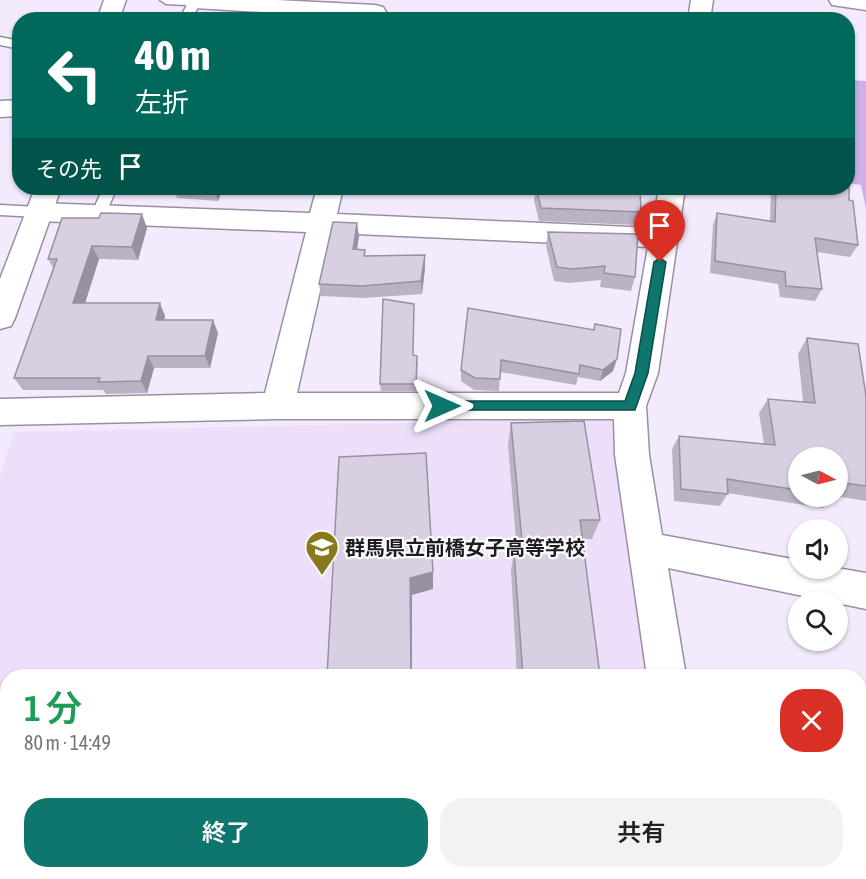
<!DOCTYPE html>
<html lang="ja">
<meta charset="utf-8">
<style>
:root{--surface:#fff;--page:#f2f2f2;--text:#202124;--muted:#757577;--accent:#0f766e}
body{margin:0;font-family:"Asap Condensed","Noto Sans JP",sans-serif;background:var(--page);color:var(--text);height:100vh;display:flex;flex-direction:column;font-size:22px;white-space:nowrap}
*{box-sizing:border-box;margin:0}
p{font-size:20px;color:var(--muted)}
.icon{flex:none;width:33px;height:33px;fill:none;stroke:currentColor;stroke-width:2;stroke-linecap:round;stroke-linejoin:round}
.map{position:relative;flex:1;overflow:hidden}
.side{position:absolute;left:0px;top:669px;width:867px;height:210px;display:flex;flex-direction:column;background:var(--surface);border-radius:24px 24px 0 0;box-shadow:0 2px 4px #0004}
.side>*{flex:none}
.top-card{position:absolute;left:12px;top:12px;width:843px;height:183px;border-radius:24px;box-shadow:0 2px 4px #0004;background:#00695c;color:#fff;overflow:hidden}
.needle{width:39px;rotate:97deg}
.tools{position:absolute;left:788px;top:447px;display:grid;gap:12px}
.tools a{display:grid;place-items:center;width:60px;height:60px;border-radius:50%;background:var(--surface);box-shadow:0 2px 4px #0004;font-size:30px}
.pin{position:absolute;display:grid;place-items:center;width:51px;height:51px;color:#fff;margin:-62px -26px;border-radius:50% 50% 50% 0;rotate:-45deg;box-shadow:0 0 6px #0007}
.pin .icon{rotate:45deg}
.me{position:absolute;width:66px;margin:-33px;rotate:90deg;stroke-linejoin:round;filter:drop-shadow(0 0 4px #0008)}
.turn{display:flex;align-items:center;gap:21px;height:126px;padding:0 24px;font-size:27px}
.turn .icon{width:78px;height:78px;stroke-width:2.5}
.turn b{display:block;font-size:42px;line-height:51px}
.then{display:flex;align-items:center;height:57px;padding:0 24px;background:#0003;gap:12px;font-size:22px}
.round{display:grid;place-items:center;flex:none;width:63px;height:63px;border-radius:24px;background:var(--page)}
.overview{display:flex;align-items:center;justify-content:space-between;height:102px;padding:0 24px}
h1{font-size:36px;font-weight:600;line-height:45px;color:#1e9e55}
.cta{display:flex;gap:12px;margin-top:auto;padding:12px 24px}
.cta a{flex:1;height:69px;border-radius:24px;background:var(--accent);color:#fff;font-size:24px;font-weight:600;line-height:69px;text-align:center}
.cta a+a{background:var(--page);color:var(--text)}
.map>svg:first-child{display:block}
.built{fill:#eddffa}
.green{fill:#cdb1e6}
.lines{fill:none;stroke-linecap:round;stroke-linejoin:round}
.lane-casing{stroke:#998fa2;stroke-width:3}
.street-casing{stroke:#998fa2;stroke-width:3}
.secondary-casing{stroke:#998fa2;stroke-width:3}
.lane{fill:#fff;fill-rule:evenodd}
.street{fill:#fff;fill-rule:evenodd}
.secondary{fill:#fff;fill-rule:evenodd}
.wall{fill:#bbb2c3}
.shaded-wall{fill:#98919f}
.building{fill:#d9cfe3;stroke:#98919f;stroke-width:1.5}
.route{fill:#0f766e;stroke:#0a4d48;stroke-width:1.5}
.labels{text-anchor:middle;dominant-baseline:central;stroke-width:4.5;stroke-linejoin:round;paint-order:stroke}
.poi-label{font-size:20px;font-weight:bold;fill:#1e1b22;stroke:#fcfcfc;text-anchor:start}
</style>
<div class="map">
<svg width="866" height="879" viewBox="0 0 866 879">
<rect width="100%" height="100%" fill="#f4eafe"/>
<path class="built" d="M619,418L658,676H8V872H688L689,879H0V476L14,432Z"/>
<path class="green" d="M848,80L866,81V209L861,185L848,183Z"/>
<g class="lines">
<defs>
<path id="lane" d="M160,0H202L191,20H179L187,5L166,4Z
M0,37L20,41V49L0,45Z
M103,188H117L103,219L98,220L91,215Z
M0,205L39,207L46,212L39,217L0,215Z"/>
<path id="street" d="M186,0H276L375,5L383,7L386,12L383,17L375,19L195,8L187,7L184,2Z
M691,0H713L710,20H688Z
M829,0H866V10L832,5Z
M317,188H343L337,214L652,228L659,188H685L658,373L646,406L649,455L662,535L798,560V568H837L866,573V609L668,568L686,676H647L615,455L614,419H278L0,425V399L265,393L306,232L39,221L29,219L25,212L29,205L39,203L310,213ZM333,233L648,247L626,373L619,393H297Z
M674,872H718L719,879H675Z"/>
<path id="secondary" d="M104,0H126L119,20H97Z
M20,100V116L0,117V101Z
M35,188H61L15,318L11,326L0,329V279Z"/>
</defs>
<use href="#lane" class="lane-casing"/>
<use href="#street" class="street-casing"/>
<use href="#secondary" class="secondary-casing"/>
<use href="#lane" class="lane"/>
<use href="#street" class="street"/>
<use href="#secondary" class="secondary"/>
</g>
<path class="wall" d="M173,188H223L218,201L177,198Z
M536,188L597,191V188H640L641,212L637,225L539,221L534,200Z
M771,188H848L858,245L850,257L817,252L822,289L815,301L780,297L778,284L710,273L713,225L717,213L770,221Z
M99,218L147,228L138,260L99,259L85,303L165,316L164,320L218,333L210,368H154L147,393L106,394L103,390H23L14,378L53,268L48,259Z
M548,232L635,277L631,291L600,287L601,280L569,283L554,281L546,246Z
M359,236L357,249L366,256L425,255V268L422,294L363,298L321,296L319,284Z
M595,324L613,371L600,381L578,377L576,385L500,372L499,391L474,390L461,381V370L594,330Z
M807,338L866,396V501L835,496H837V458H798V496H834L823,508L728,493L720,506L674,501L672,449L679,436L764,444L759,413L768,399L803,402L798,354Z
M413,355L418,362L416,391H381L380,384Z
M511,423L600,520L592,539H582L600,676H517L511,570L514,552H517L508,445Z
M529,872H626L627,879H530Z"/>
<path class="shaded-wall" d="M214,188H223L218,201Z
M142,214L147,228L138,260L132,247Z
M357,223L359,236L355,262L353,249Z
M92,246L99,259L81,316L73,303Z
M425,255V268L422,294L421,281Z
M160,303L165,316L161,333L156,320Z
M213,320L218,333L210,368L205,356Z
M148,356L154,368L147,393L141,381Z
M617,359L613,371L600,381L603,370Z
M433,572V589L412,595V676H411L410,578Z"/>
<path class="building" d="M848,173H849V200L853,201L858,245L815,238L822,289L786,286L785,272L715,261L717,213L775,222L776,188H848Z
M536,188L600,191V188H640L641,212L541,208Z
M101,213L142,214L132,247L92,246L73,303H160L156,320H213L205,356H148L141,381L98,382L100,378H14L57,259H48L62,218H99Z
M333,222L357,223L353,249L365,250L364,256L425,255L421,281L362,286L319,284Z
M548,232L638,234L635,277L604,273L605,266L572,269L557,267Z
M383,299L414,304L413,355L417,356L416,384H380Z
M468,308L594,330L595,324L621,329L617,359L603,370L580,365L579,374L501,360L500,379L475,378L461,370Z
M807,338L858,344L866,396V486L837,482V458H798V490L727,479L728,494L681,489L679,436L775,445L768,399L815,403Z
M584,421L600,520H580L600,676H523L514,552H523L511,423Z
M426,453L433,572L410,578L411,676H327L339,457Z
M318,872H405V879H317Z
M535,872H626L627,879H536Z"/>
<path class="route" d="M660,258L666,262L648,373L635,410H437L435,406L442,401H625L635,373L654,262Z"/>
<defs>
<symbol id="school-pin" viewBox="-11 -11 22 30"><path d="M0 17L-7.5 6A9.5 9.5 0 1 1 7.5 6Z" fill="#89791d" stroke="#fcfcfc"/><path d="M0-5L7-2L0 1L-7-2ZM-4 1L0 2.5L4 1V4Q0 6-4 4Z" fill="#fff"/></symbol>
</defs>
<g fill-rule="evenodd">
<use href="#school-pin" x="303" y="528" width="38" height="52"/>
</g>
<g class="labels">
<g class="poi-label">
<text x="345" y="547">群馬県立前橋女子高等学校</text>
</g>
</g>
</svg>
<div class="tools">
<a><svg class="needle" viewBox="-14 -14 28 28"><path d="M0-13l5 13h-10z" fill="#e53935"/><path d="M0 13l5-13h-10z" fill="#757577"/></svg></a>
<a><svg class="icon" aria-label="sound" viewBox="0 0 24 24"><path d="M4 9h4l5-4v14l-5-4H4zM17 9q2 3 0 6"/></svg></a>
<a><svg class="icon" aria-label="search" viewBox="0 0 24 24"><circle cx="10" cy="10" r="6"/><path d="M15 15l6 6"/></svg></a>
</div>
<div class="pin" style="left:660px;top:262px;background:#d93025"><svg class="icon" aria-label="arrive" viewBox="0 0 24 24"><path d="M6 21V4h12l-3 4 3 4H6"/></svg></div>
<svg class="me" style="left:442px;top:406px" viewBox="-20 -20 40 40"><path d="M0-17L14 15 0 8-14 15z" fill="#0f766e" stroke="#fff" stroke-width="4"/></svg>
<div class="top-card">
<div class="turn"><svg class="icon" aria-label="left" viewBox="0 0 24 24"><path d="M17 20v-9H6M10 6l-5 5 5 5"/></svg><div><b>40 m</b>左折</div></div>
<div class="then">その先<svg class="icon" aria-label="arrive" viewBox="0 0 24 24"><path d="M6 21V4h12l-3 4 3 4H6"/></svg></div>
</div>
<section class="side">
<div class="overview"><div><h1>1 分</h1><p>80 m · 14:49</p></div><a class="round" style="background:#d93025;color:#fff"><svg class="icon" aria-label="close" viewBox="0 0 24 24"><path d="M6 6l12 12M18 6L6 18"/></svg></a></div>
<div class="cta"><a>終了</a><a>共有</a></div>
</section>
</div>
